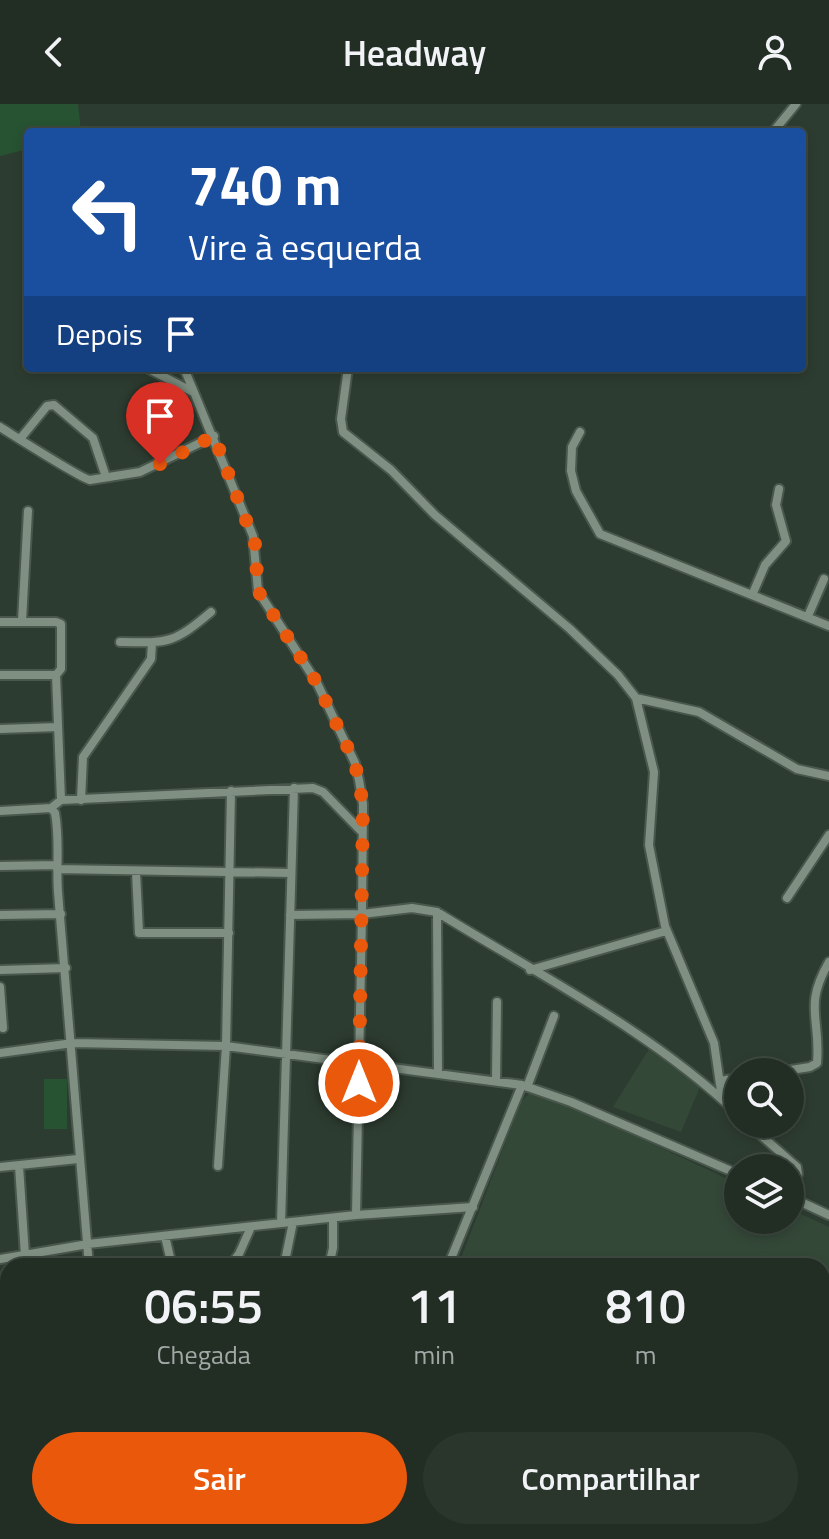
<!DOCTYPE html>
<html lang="pt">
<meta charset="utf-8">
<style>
:root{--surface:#222d24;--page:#2a352c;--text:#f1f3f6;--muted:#a2a8a6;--line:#3f4941;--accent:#ea580c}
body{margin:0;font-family:"Titillium Web",sans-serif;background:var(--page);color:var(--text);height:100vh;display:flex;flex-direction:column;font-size:30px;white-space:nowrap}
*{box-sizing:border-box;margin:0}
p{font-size:26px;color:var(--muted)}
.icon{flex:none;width:44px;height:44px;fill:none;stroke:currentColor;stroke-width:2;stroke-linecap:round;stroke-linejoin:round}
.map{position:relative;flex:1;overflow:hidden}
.side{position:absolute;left:0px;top:1154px;width:830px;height:282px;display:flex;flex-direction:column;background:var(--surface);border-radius:24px 24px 0 0;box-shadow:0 4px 12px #0003,0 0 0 2px var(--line)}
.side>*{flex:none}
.hud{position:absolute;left:24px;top:24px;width:782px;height:244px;border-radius:8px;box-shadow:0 4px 12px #0003,0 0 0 2px var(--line);background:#1a4fa0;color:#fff;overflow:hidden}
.tools{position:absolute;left:724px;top:954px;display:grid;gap:16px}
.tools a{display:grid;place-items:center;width:80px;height:80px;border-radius:50%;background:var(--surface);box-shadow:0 4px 12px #0003,0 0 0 2px var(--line);font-size:40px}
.pin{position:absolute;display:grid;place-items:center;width:68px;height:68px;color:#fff;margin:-82px -34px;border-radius:50% 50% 50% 0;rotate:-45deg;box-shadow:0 0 8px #0007}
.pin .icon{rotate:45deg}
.me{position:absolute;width:88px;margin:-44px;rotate:0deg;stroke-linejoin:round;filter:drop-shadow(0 0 6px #0008)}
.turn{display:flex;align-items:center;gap:28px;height:168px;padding:0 32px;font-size:36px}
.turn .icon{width:104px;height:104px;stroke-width:2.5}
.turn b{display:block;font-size:56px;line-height:68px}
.then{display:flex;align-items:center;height:76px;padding:0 32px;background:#0003;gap:16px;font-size:30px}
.eta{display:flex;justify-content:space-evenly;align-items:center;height:136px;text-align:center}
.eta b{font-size:48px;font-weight:600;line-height:56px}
.cta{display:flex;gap:16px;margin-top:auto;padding:16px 32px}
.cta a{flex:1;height:92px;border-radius:48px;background:var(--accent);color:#fff;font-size:32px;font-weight:600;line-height:92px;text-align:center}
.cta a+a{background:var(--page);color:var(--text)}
header{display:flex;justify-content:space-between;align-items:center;height:104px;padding:0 32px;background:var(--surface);font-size:36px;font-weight:600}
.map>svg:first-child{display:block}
.built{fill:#344838}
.green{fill:#275332}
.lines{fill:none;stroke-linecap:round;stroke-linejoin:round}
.minor-casing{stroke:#4a574d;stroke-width:12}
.major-casing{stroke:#4a574d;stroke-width:15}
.minor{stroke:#7f9082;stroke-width:8}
.major{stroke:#56ac71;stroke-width:11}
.route{stroke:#ea580c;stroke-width:14;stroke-dasharray:0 25.2}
</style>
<header><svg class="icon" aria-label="back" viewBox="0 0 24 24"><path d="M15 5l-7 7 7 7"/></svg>Headway<svg class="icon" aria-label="person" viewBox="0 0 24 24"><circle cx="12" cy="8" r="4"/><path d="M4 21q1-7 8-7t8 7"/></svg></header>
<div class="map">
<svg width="829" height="1435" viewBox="0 0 829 1435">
<rect width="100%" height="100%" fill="#2d3c30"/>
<path class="built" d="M649,945L700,983L681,1028L613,1003Z
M534,984L738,1080V1116H790V1105L829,1123V1274L822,1290V1162H458L521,998Z
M486,1428H764L761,1435H502Z"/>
<path class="green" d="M0,0H78L81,28H28V45L0,52Z
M44,975H67V1025H44Z"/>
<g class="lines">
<defs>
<path id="minor" d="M773,28L796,0
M147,264L191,287
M184,264L253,432L258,487L317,579L355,659L359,676L363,700L362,810L356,1111
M348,264L341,315L343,328L391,366L435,411L570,525L618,571L636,594L654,668L649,741L665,822L714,939L722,994
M0,323C13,331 82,375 90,376L140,368L214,332
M580,328L572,343L571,367L576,387L600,430L829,522
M20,335L47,302L54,301L93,334L106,373
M753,489L765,461L786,437L776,401L779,385
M808,512L824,475
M22,517L28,407
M0,518H56L61,520V565L56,571L61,696
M120,538C168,539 173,540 211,508
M0,571H56
M636,594L699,608L797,665L829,672
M0,625L58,623
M81,696L83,653L151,555L152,539
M51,704L61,696L313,684L323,688L362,728
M0,707L51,704L55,709C60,735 56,762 58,788C68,913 79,1038 89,1162
M0,762L57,761
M57,765L291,769
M136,768L139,829H229
M787,794L829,731
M437,808L438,970
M0,811L61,810
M290,811L362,810L412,804L437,808C539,871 651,927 738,1010
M0,866L66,864
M530,866L666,827
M0,883L3,924
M0,949L73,939L226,942L522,981L571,998L738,1070
M778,968L810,963L817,959C821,914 803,903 829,858
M496,977L497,898
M720,977L738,974
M527,983L554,912
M748,1020L797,1063L798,1070L790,1085
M19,1062L25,1151
M218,1062L226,942L231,687
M0,1063L78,1055
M790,1093L829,1111
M281,1119L294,684
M165,1132L172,1162
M30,1150L88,1140L356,1111L473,1103
M0,1155L30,1150L31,1162
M230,1162L239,1150L251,1123
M284,1162L293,1118
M329,1162L333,1144V1114
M448,1162L522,981
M47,1428L48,1435
M112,1428V1435
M160,1428V1435
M191,1428V1435
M402,1428L413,1435
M796,1428L811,1435
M450,1435L459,1430L475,1435"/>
<path id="major" d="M822,1327L829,1310
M778,1435L781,1428"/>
</defs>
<use href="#minor" class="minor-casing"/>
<use href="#major" class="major-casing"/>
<use href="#minor" class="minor"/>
<use href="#major" class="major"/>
</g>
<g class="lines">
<path class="route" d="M160,360L214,332L255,440L258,487L317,579L355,659L363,700L359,979"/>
</g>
</svg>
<div class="tools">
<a><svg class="icon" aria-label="search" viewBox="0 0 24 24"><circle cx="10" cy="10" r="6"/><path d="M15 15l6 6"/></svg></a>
<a><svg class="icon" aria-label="layers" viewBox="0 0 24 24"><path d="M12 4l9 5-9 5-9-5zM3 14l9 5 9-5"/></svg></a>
</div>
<div class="pin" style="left:160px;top:360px;background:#d93025"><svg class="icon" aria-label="arrive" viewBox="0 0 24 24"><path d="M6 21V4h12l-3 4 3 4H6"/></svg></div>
<svg class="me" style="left:359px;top:979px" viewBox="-20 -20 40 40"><circle r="17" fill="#ea580c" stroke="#fff" stroke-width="3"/><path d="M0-11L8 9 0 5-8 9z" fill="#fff"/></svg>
<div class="hud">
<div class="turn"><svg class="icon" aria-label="left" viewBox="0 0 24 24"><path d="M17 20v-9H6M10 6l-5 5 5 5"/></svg><div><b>740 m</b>Vire à esquerda</div></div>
<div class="then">Depois<svg class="icon" aria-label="arrive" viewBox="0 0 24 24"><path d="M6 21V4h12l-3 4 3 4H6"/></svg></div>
</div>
<section class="side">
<div class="eta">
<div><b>06:55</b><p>Chegada</p></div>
<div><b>11</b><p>min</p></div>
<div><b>810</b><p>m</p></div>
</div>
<div class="cta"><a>Sair</a><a>Compartilhar</a></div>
</section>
</div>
